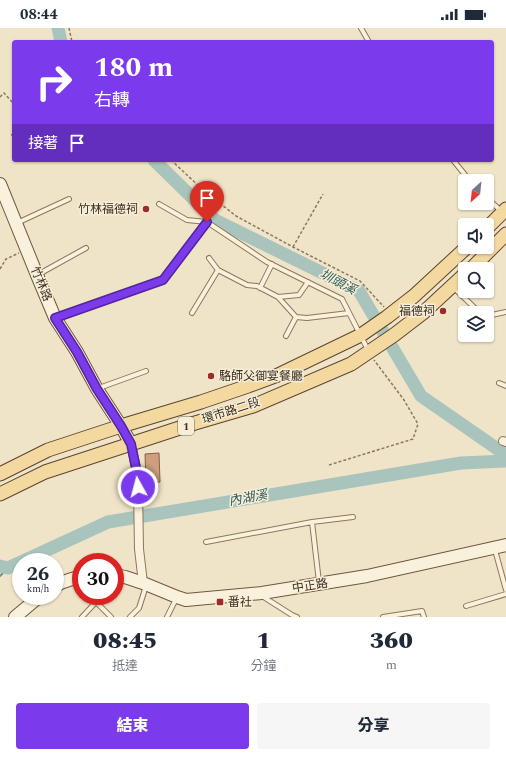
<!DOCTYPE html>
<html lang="zh-TW">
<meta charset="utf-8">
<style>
:root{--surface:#fff;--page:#f6f6f7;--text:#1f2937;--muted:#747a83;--accent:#7c3aed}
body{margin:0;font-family:Spectral,"Noto Sans TC",serif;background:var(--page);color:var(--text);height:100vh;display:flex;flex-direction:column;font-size:15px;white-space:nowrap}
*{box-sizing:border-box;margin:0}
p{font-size:13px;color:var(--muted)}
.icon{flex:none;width:22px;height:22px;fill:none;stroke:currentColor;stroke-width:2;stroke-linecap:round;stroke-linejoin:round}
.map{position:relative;height:589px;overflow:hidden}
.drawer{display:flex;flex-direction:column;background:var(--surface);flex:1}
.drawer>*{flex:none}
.hud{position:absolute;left:12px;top:12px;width:482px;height:122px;border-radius:4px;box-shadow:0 1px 3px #0004;background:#7c3aed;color:#fff;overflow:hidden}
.needle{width:26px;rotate:207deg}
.buttons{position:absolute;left:458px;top:146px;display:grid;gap:8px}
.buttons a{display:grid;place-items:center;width:36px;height:36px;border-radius:4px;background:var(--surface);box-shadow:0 1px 3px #0004;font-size:20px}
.speed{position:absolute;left:12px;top:525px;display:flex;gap:8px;font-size:20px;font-weight:700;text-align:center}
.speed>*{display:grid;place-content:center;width:52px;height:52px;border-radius:50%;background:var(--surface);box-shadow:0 1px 3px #0004;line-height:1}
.speed small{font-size:10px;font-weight:400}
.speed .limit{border:6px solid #d22;background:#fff;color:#111}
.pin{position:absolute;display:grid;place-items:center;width:34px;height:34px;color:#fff;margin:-41px -17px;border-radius:50% 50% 50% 0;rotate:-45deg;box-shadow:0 0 4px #0007}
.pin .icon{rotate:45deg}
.me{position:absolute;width:44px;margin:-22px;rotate:353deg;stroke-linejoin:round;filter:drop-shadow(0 0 3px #0008)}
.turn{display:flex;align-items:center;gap:14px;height:84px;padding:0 16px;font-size:18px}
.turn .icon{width:52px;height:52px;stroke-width:2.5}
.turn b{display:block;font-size:28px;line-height:34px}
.then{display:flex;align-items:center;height:38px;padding:0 16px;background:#0003;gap:8px;font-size:15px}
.eta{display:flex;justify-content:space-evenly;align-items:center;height:68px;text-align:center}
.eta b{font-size:24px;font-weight:800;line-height:28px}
.action{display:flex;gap:8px;margin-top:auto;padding:8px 16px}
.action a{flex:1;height:46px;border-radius:4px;background:var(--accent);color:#fff;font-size:16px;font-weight:800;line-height:46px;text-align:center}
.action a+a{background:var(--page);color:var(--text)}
.status{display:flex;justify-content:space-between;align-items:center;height:28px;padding:0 20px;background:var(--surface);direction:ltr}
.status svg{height:11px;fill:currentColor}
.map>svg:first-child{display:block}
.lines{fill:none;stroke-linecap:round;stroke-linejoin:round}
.stream{stroke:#6f938a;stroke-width:2}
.river{stroke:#a9c4bc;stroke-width:13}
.building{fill:#cf9f7d;stroke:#8d5f41}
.lane-casing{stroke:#8d765c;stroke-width:6}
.street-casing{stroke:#8d765c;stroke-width:10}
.secondary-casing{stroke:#6f573f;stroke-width:14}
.primary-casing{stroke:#5b4430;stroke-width:15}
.path{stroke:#8d765c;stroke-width:1.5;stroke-dasharray:3 2;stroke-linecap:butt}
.lane{stroke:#faf1dc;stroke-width:4}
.street{stroke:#faf1dc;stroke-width:8}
.secondary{stroke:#faf1dc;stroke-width:12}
.primary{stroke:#f3d9a0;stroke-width:13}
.route-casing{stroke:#51269a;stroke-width:10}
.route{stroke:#7c3aed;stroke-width:7}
.poi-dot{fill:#9e2a2b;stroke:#f7eed8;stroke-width:1.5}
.labels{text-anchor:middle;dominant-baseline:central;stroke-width:3;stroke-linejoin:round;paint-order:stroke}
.shield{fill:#f7eed8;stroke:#756857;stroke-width:1}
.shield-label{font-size:11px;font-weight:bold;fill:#3d2e20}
.poi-label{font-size:12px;fill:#3d2e20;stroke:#f7eed8;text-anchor:end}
.street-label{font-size:12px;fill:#3d2e20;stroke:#f7eed8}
.water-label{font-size:13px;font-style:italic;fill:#2f5d5a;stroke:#f7eed8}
</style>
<div class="status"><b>08:44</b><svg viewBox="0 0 49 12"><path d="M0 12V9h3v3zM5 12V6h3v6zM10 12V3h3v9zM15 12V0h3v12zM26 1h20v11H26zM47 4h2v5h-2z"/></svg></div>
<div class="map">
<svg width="506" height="589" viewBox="0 0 506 589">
<rect width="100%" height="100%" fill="#f0e4c8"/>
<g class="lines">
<path class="stream" d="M0,548L8,540"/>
<path class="river" d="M58,0L61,14
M154,132L215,192L359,263L421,368L506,427
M0,538L8,540L108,494L461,435L506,433"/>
</g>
<path class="building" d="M159,425L160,454L146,455L145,426Z"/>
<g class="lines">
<defs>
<path id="lane" d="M361,0L369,14
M453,132L470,153
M487,170L501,183
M159,176L187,192L207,194L267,234L342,271L368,322
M17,195L69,171
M209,230L218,242
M39,246L86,220
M453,259L480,285
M260,260L272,236
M278,269L299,267L308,254
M192,285L218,242L247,257L257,258L278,269L296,289L307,290L349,285
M487,288L506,284
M56,290L163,252L207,194
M464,292H465
M286,308L296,289
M499,355L506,358
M99,360L146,343
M312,494L353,489
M206,514L312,494L319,554
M495,522L506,562
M262,568L292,587L297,589
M466,578L506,566
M82,589L96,574L111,589
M130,589L139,580L145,561L143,557
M167,589L176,571
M383,589L422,583L424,589"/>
<path id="street" d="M503,413L506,414
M131,416L137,445L138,459L139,521L143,555"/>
<path id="secondary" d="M0,156L37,247L55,290L77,324L97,361L121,398L131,416
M115,547L125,549L143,555L177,569L186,572L262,565L367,548L506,517
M55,558L63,554L81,548
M15,589L40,568"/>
<path id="primary" d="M487,200L506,181
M471,241L506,206
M0,446L48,422L121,398L201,374L248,358L278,347L361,307L387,289L414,268L467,219
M0,466L45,444L195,395L253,378L351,336L394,307L424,284L465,246"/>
</defs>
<use href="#lane" class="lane-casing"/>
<use href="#street" class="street-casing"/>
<use href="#secondary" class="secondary-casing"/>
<use href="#primary" class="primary-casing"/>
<path class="path" d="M69,0L72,14
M0,69L4,65L14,76
M11,107L14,106
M171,132L203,162L236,188L293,219L360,253L384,279
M293,219L323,166
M0,241L6,231L19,225
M329,437L413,411L418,396L404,372L374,332"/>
<use href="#lane" class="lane"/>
<use href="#street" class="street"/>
<use href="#secondary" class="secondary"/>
<use href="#primary" class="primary"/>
</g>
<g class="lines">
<defs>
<path id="route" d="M138,459L137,445L131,416L121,398L97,361L77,324L55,290L163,252L207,194"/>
</defs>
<use href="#route" class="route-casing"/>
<use href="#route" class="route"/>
</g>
<g class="poi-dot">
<circle cx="146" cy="181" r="4"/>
<circle cx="443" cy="283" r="4"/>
<circle cx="211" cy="348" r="4"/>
<rect x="216" y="570" width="8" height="8" rx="2"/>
</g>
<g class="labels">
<rect class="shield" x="178" y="389" width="16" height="18" rx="3"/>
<g class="shield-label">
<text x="186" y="398">1</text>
</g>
<g class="poi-label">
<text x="138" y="181">竹林福德祠</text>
<text x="435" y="283">福德祠</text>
<text x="219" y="348" text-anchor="start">駱師父御宴餐廳</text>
<text x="228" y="574" text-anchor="start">番社</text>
</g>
<g class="street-label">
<text transform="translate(41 256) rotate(67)">竹林路</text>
<text transform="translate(231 383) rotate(-18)">環市路二段</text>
<text transform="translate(310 558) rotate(-9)">中正路</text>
</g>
<g class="water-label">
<text transform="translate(338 254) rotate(28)">圳頭溪</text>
<text transform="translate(248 470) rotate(-10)">內湖溪</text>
</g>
</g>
</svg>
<div class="buttons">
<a><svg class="needle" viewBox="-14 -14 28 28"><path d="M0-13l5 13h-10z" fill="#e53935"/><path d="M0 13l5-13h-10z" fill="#747a83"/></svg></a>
<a><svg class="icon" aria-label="sound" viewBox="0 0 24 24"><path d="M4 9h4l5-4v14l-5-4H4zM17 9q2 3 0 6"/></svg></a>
<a><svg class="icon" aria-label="search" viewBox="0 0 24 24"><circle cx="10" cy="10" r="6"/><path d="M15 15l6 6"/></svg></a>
<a><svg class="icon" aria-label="layers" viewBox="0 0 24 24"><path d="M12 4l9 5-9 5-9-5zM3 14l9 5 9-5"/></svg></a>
</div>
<div class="speed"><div>26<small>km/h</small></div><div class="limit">30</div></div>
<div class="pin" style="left:207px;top:194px;background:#d93025"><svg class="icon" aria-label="arrive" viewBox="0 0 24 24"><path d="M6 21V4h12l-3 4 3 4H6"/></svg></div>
<svg class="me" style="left:138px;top:459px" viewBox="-20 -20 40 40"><circle r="17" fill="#7c3aed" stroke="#fff" stroke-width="3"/><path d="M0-11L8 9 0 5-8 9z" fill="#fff"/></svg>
<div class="hud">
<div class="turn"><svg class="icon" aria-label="right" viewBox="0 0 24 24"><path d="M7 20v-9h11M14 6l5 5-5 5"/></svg><div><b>180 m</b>右轉</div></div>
<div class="then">接著<svg class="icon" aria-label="arrive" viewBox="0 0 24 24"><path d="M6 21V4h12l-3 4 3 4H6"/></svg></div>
</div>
</div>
<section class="drawer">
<div class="eta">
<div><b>08:45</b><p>抵達</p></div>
<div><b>1</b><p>分鐘</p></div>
<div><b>360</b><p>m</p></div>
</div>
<div class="action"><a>結束</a><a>分享</a></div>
</section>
